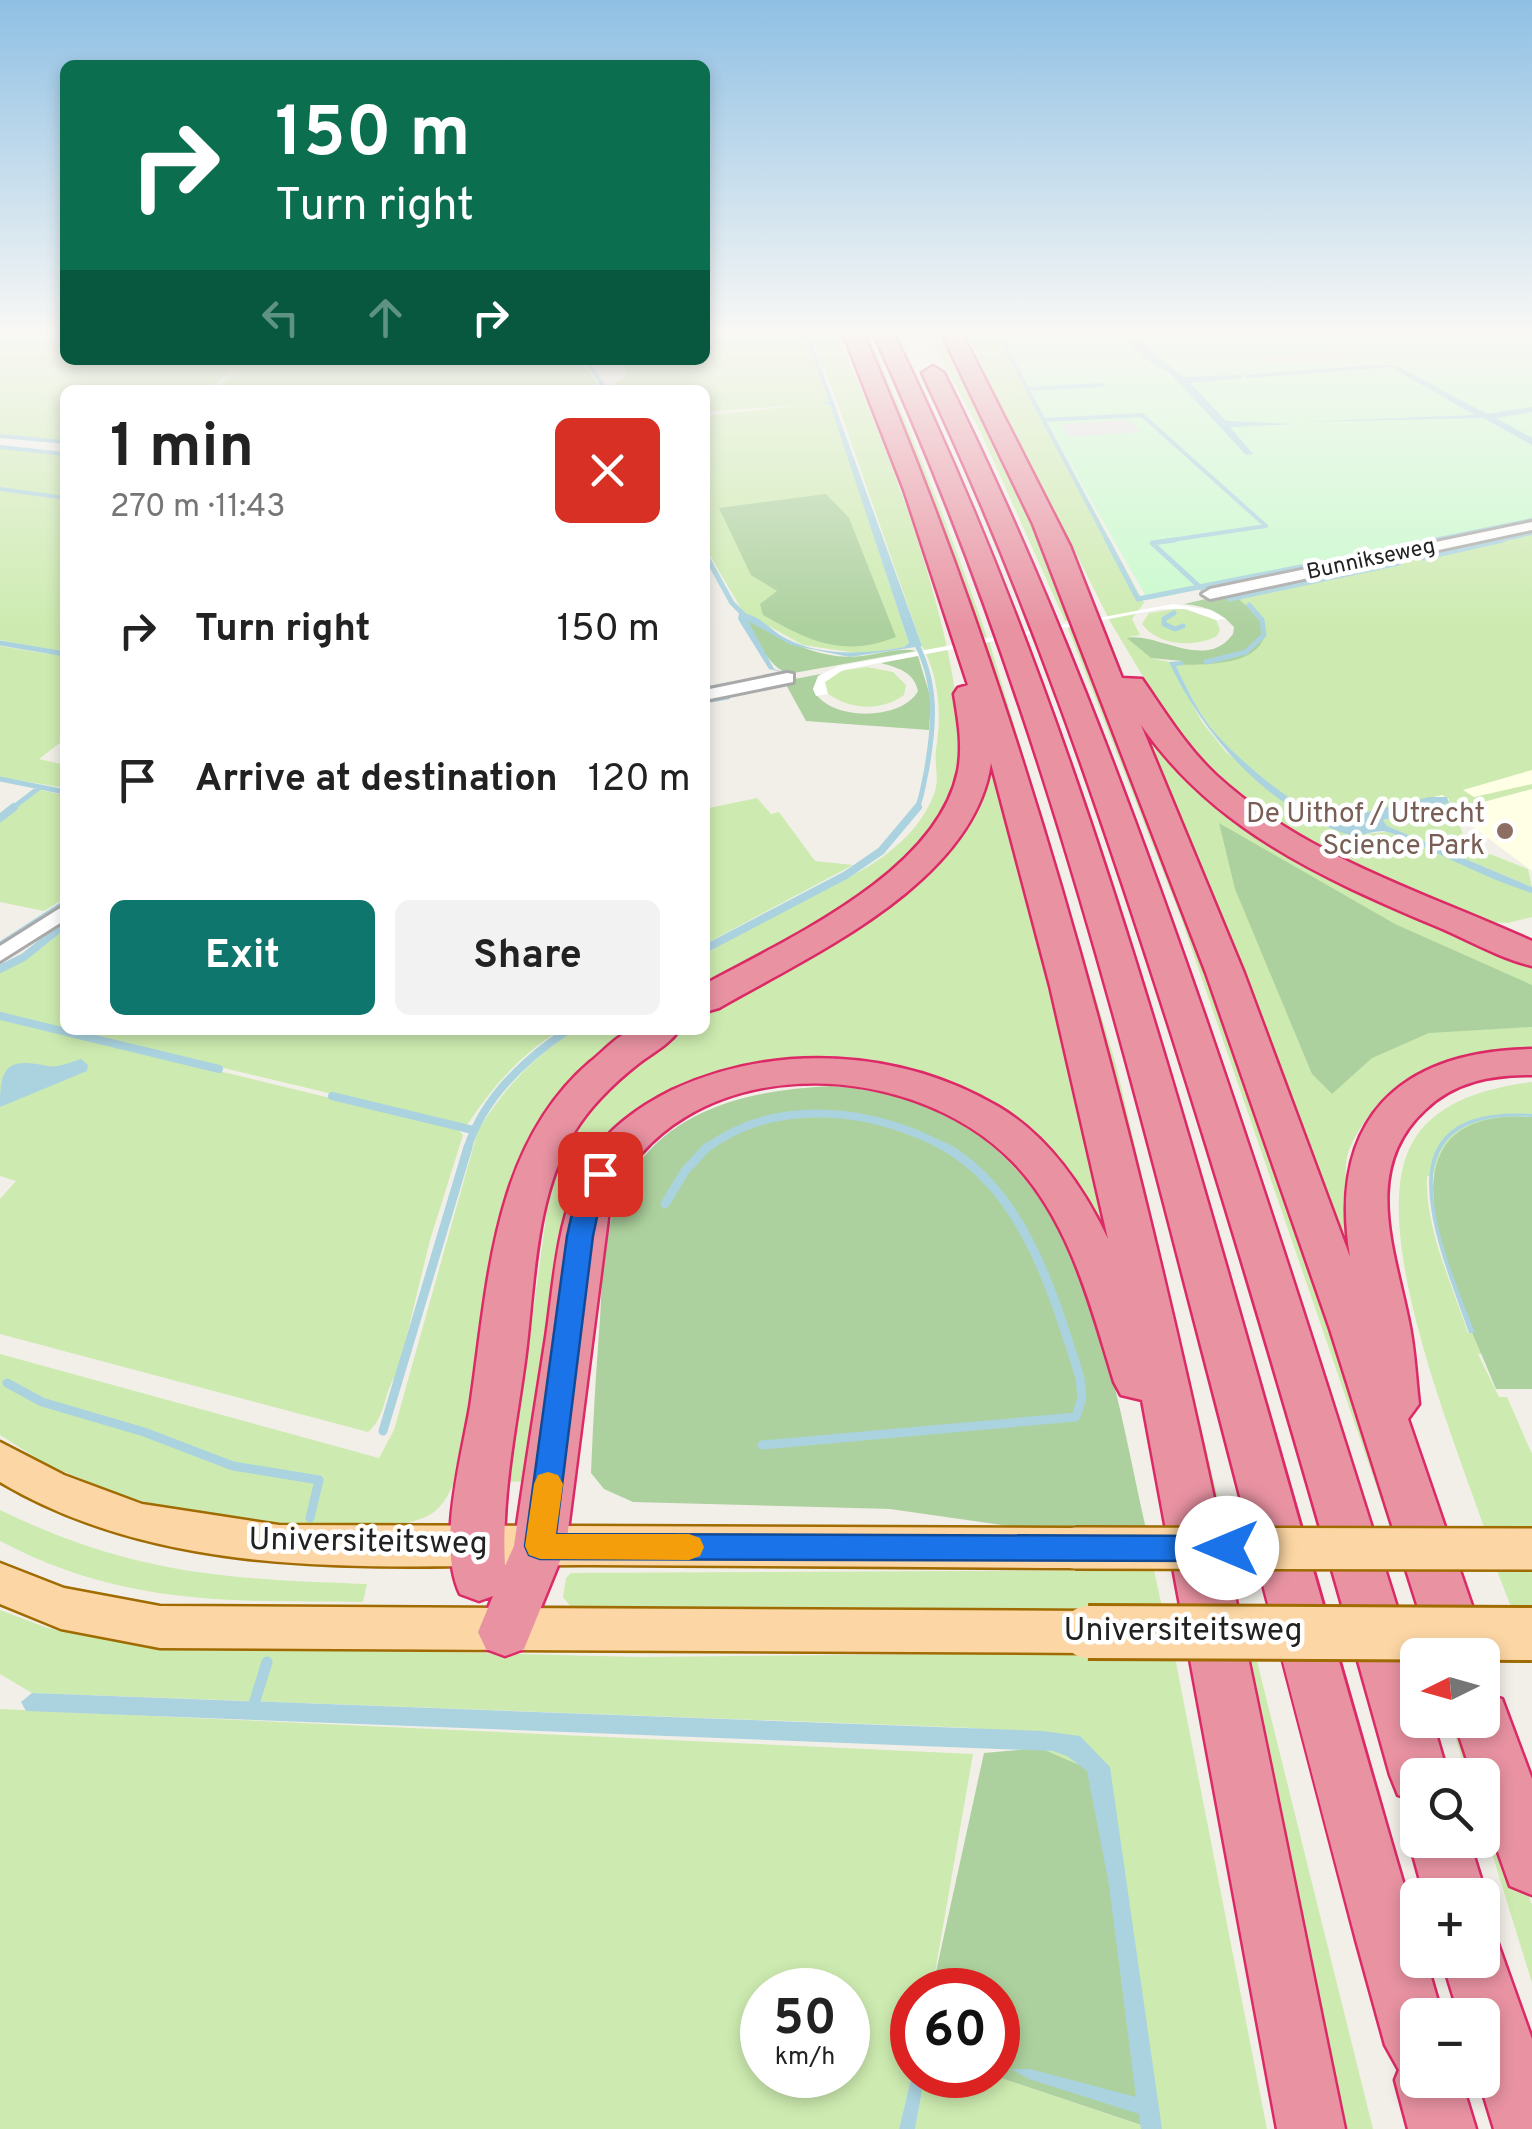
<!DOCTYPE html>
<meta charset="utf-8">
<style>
:root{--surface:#fff;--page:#f2f2f2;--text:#222;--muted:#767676;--accent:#0f766e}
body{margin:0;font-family:Overpass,sans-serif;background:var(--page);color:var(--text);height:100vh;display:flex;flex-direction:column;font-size:38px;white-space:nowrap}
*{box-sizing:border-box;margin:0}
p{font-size:32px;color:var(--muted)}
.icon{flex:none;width:55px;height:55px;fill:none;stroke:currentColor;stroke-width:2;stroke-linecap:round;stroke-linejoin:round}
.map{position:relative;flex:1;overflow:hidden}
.panel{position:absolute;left:60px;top:385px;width:650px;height:650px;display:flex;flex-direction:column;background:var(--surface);border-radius:15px;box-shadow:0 5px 15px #0003}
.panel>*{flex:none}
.banner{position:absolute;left:60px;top:60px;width:650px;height:305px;border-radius:15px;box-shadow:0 5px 15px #0003;background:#0b6e4f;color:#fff;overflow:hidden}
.needle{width:65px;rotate:265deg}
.fabs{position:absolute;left:1400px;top:1638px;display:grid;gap:20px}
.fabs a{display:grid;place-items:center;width:100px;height:100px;border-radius:15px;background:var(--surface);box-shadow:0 5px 15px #0003;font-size:50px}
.speed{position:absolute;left:740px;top:1968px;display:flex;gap:20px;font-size:50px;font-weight:700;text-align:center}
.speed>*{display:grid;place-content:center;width:130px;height:130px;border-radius:50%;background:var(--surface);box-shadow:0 5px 15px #0003;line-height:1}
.speed small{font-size:25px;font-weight:400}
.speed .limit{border:15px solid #d22;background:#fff;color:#111}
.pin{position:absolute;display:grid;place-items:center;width:85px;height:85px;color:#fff;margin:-42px;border-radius:20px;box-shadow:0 5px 15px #0006}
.me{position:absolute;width:110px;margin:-55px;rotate:270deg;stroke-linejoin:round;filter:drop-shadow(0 0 8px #0008)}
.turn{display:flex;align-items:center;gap:35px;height:210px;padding:0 50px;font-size:45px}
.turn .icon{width:130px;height:130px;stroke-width:2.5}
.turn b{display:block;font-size:70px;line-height:85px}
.lanes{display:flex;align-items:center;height:95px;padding:0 50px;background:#0003;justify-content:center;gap:50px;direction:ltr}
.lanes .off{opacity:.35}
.round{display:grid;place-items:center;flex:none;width:105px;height:105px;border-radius:15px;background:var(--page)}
.head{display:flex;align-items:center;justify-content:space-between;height:170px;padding:0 50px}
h1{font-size:60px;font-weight:700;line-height:75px}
.primary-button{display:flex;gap:20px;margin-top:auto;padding:20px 50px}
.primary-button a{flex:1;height:115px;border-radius:15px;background:var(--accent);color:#fff;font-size:40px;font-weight:700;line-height:115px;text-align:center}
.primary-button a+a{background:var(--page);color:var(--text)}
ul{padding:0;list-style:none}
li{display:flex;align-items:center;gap:30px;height:150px;padding:0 50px}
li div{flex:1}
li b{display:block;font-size:38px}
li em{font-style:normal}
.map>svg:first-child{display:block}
.education{fill:#ffffe5}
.grass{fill:#cdebb0;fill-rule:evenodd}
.forest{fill:#add19e}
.park{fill:#c8facc}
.parking{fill:#e2e2e2}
.water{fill:#aad3df}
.pier{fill:#fff}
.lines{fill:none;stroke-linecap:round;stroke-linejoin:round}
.stream-far4{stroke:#aad3df;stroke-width:4}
.stream-far3{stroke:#aad3df;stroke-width:5}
.stream-far2{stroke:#aad3df;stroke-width:8}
.stream-far1{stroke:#aad3df;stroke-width:9}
.stream{stroke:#aad3df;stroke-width:11}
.street-casing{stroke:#a9a9a9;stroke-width:6}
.primary-casing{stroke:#a06b00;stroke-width:5}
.highway-casing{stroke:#dc2a67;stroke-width:5}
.street{fill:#fff;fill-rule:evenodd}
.primary{fill:#fcd6a4;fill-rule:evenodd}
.highway{fill:#e892a2;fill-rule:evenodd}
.primary-bridge-far1-casing{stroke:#a06b00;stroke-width:46;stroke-linecap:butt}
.primary-bridge-casing{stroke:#a06b00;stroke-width:58;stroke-linecap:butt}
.primary-bridge-far1{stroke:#fcd6a4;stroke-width:41}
.primary-bridge{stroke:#fcd6a4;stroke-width:52}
.route{fill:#1a73e8;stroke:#114b97;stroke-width:2.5}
.slow{fill:#f59e0b}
.education-dot{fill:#8d6e63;stroke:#fff;stroke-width:4}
.labels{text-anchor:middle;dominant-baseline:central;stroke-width:9;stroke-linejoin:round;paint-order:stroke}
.far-street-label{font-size:22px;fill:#222;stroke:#fff}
.education-label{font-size:28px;fill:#785e54;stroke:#fff;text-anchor:end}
.near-street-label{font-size:32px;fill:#222;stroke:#fff}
</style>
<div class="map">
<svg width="1532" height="2129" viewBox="0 0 1532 2129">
<rect width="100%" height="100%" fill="#f2efe9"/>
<path class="education" d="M1532,762V871L1425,791Z"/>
<path class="grass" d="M705,330H801L829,402L826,403L830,404L909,643L904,647L863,654L803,645L743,612L705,547V416L810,404L705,412V390H613L610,387L627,375L622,365L607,360H705Z
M808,330H835C879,423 998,717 947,807C901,888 783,940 705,985V954C732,939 758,923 785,909C841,880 909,858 934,794C940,779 934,765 936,749C942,715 939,676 922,646L837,402Z
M857,330H866C912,431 951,533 987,637L978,639Z
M926,330L942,331L1077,619L1065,621L980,431Z
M963,330H1105L1046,421L1144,603L1132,619L1140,635L1129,637L1151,658L1169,662L1202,722L1226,752L1283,799L1361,834L1388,832L1532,893V917L1508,923L1479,921L1379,877L1271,821L1205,768L1165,714L1110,621Z
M0,335L65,341V360H580L601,388L213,390L245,364L205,390H65V441L0,434Z
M0,448L65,455V739L39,759L65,765V788L0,777V646L48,654L57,651L0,640Z
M1532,528V770L1463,790L1474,797L1532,784V789L1454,810L1467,845L1528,869L1532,887L1387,826L1383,820L1448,803L1449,799L1442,795L1339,819C1305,820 1232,755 1211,728C1196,709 1186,686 1175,665L1231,661L1256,614L1232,593Z
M1181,608L1216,620L1220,630L1217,636C1194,648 1158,646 1142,624L1149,613Z
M1081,626L1153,811L1404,1529H1391L1180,915L1068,628Z
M989,641L1116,1065L1225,1529H1213L979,643Z
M867,667L893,672L906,685L904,695C881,712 848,710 826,692L825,682L840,671Z
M1139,716L1201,789L1532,963V1049C1469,1050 1414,1059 1373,1110C1363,1124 1351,1140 1347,1157C1342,1185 1351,1243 1353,1273L1240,962Z
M983,734L1032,911L1127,1298C1112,1259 1100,1214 1074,1180C1015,1099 900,1044 798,1059C782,1062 764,1072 748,1077C707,1092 666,1107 625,1122L532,1481L510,1482L549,1195L556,1157L576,1119L669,1030H705V1008L931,862Z
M40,790L65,795V898L44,911L0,902V821Z
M757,798L771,814L779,812L815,861L853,865L705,944V804L709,808Z
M65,925V1030H560C519,1056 494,1085 467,1125L446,1121L0,1015V971L52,940Z
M0,1018L458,1129L463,1135L430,1240L398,1372C383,1391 387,1416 368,1432L0,1334V1199L16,1181L0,1176Z
M574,1030H630C525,1104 507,1178 488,1298C479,1354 469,1410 460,1466C455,1481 448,1501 434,1512C389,1545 217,1519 161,1506C130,1499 97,1485 67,1473C43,1464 21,1448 0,1435V1354L379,1458L394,1430L478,1130C507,1085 530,1061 574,1030Z
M1532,1082V1114H1524L1427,1177C1425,1229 1452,1284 1468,1333H1475L1482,1354H1478L1499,1397H1507L1532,1454V1530H1485C1455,1441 1368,1233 1410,1147C1432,1102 1486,1088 1532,1082Z
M0,1510C132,1574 224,1579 367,1584L363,1602C228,1601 124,1606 0,1541Z
M1496,1568H1532V1612H1513Z
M1154,1570L1163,1612L576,1613L563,1597L566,1578L571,1573Z
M0,1610L48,1628L141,1645L640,1657L1174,1652L1267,2129H915L925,2075H992L1146,2127L1096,1787L974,1728L32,1693L0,1674Z
M1242,1653H1255L1373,2129H1346Z
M0,1709L973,1754L932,1990H912V2051L905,2052L911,2079L899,2129H0ZM762,1990H848V2075H762Z
M1450,1720H1467L1532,1905V1983L1483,1824L1482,1775H1467Z"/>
<path class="forest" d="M826,494L849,518L896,637C843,658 809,641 763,615L760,604L777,591L751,575L719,508Z
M1232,593L1256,614L1266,630C1261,668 1203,664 1175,665L1182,661L1151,658L1127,638C1157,632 1206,672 1233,634L1234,627C1220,611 1204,606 1184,604Z
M752,620C785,641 822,661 862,656C879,654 900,647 916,651L788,674C770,667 756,641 747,621Z
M918,656L931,699L929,730L806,721L784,681L821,674L813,689C828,722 902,721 918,691C914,672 898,668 881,663Z
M1219,823L1395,924L1532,985V1027L1429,1033L1372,1058L1332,1094L1312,1074L1235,889Z
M830,1086C1077,1101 1103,1337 1146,1529L1016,1527L890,1509L633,1502L604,1489L591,1473C593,1422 596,1370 600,1319C602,1287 601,1251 611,1220C642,1116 733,1091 830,1086Z
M1532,1117V1389H1496C1462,1303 1356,1106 1532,1117Z
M1040,1748L1086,1768L1096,1787L1147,2127L992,2075H998V1990H932L984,1753Z"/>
<path class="park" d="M1000,330H1532V521L1148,600L1029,392Z"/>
<path class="parking" d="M1349,349L1361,359L1274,364L1266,356Z
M1128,420L1141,432L1068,437L1061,424Z"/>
<path class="water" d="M801,330L808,331L922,646L850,657L791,645L748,621L774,669L786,673L769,669L738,619L739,613C757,612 771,631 787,639C823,657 865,654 904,647L909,643L830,405L822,404L829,401Z
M1114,330H1128L1183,377L1240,375L1243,378L1190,383L1226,421L1296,424L1230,427L1253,454L1246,455L1169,372L1156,367Z
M1372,365L1397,366L1487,414L1532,407V412L1496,418L1532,438V445L1483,418L1299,422L1474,415L1391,367L1248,378L1244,375Z
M1182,661L1184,665L1176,666C1186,687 1197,710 1211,728C1233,755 1305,820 1339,819L1429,797H1447L1449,803L1383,820L1387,826L1532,887V893C1484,878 1438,852 1391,833C1375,827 1362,839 1346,834C1267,808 1203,735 1169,662Z
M81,1059L88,1065L87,1071L0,1107C0,1067 6,1057 48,1066C58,1068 71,1062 81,1059Z
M1532,1114V1117C1376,1107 1443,1249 1475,1333H1469C1439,1245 1372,1104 1532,1114Z
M32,1693L1042,1731L1080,1736L1110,1767L1162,2129H1141L1139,2114L1029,2079L1011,2069H1030L1136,2097L1109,1885L1087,1771L1067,1756L1053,1751L26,1711L21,1702Z
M905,2051H912V2075H925L915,2129H899L911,2079Z"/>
<path class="pier" d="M1173,604L1211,610L1226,619L1216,620L1187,609H1161L843,670L825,682L828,694L816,696L813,689L818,676L839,666Z"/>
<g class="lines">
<path class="stream-far4" d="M996,330L1108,542
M586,360L606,390
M1028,389L1102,385
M1044,420L1142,415L1266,526L1158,542
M0,436L65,442
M0,447L65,454
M0,489L65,498
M1424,542L1532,520
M1492,542L1532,533"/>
<path class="stream-far3" d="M1107,540L1138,599L1326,562
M1175,540L1152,543L1201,588
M705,554L732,603L745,616
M1351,557L1436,540
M1423,558L1503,540
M1230,599L1399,563
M1174,613L1164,619V624L1175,629L1183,626
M705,620L707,614
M913,637C938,682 935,723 926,773C923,785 922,799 916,810
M0,643L65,654
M1206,662L1246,652L1264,635L1262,620L1249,605
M705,689L728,685
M705,701L728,697
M0,779L65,792
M10,810L40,787"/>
<path class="stream-far2" d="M0,818L14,807
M0,946L65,904
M705,949L846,875L881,851L918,807
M0,969L24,957L65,924
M0,1016L219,1069
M332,1096L473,1130
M467,1150C482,1099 525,1059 568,1030
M704,1150C776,1095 875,1108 950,1150"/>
<path class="stream-far1" d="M665,1204L685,1171L707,1147
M7,1383L42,1402L144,1432L233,1466L319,1480L310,1518
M383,1431L468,1147
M762,1445L1076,1417L1082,1398L1080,1378C1054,1296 1025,1192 945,1147"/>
<path class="stream" d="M252,1710L267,1662"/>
<defs>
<path id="street" d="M1532,522V530L1210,599L1202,594L1210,589Z
M787,673L793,674V682L705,700V690Z
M65,905V920L0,961V946Z"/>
<path id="primary" d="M0,1442L64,1475L142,1504L279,1525L1075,1528L1091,1534L1098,1548L1091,1562L1075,1568C914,1567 752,1566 591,1565C393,1564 177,1587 0,1482Z
M0,1563L64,1588L160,1606L1088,1611L1105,1617L1112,1632L1105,1647L1088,1653L160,1648L61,1629L0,1604Z"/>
<path id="highway" d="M842,330H862C1110,901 1219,1523 1345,2129H1277L1142,1400L1121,1395L1114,1382C1091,1307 1070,1221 1013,1162C907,1053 677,1049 610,1203L566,1546L524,1649L505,1656L486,1649L478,1632L493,1596L479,1601L460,1594C437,1546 461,1459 470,1407C488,1287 491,1147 590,1062C602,1053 618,1034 633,1030C645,1026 665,1030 679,1030C669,1045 652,1053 638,1064C614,1083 591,1105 575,1131C534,1197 535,1286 525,1361C516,1428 501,1498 505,1566L514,1546C524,1476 535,1407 546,1337C555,1275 557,1210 591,1156C610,1127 642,1105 672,1090C775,1042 901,1049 999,1107C1048,1136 1084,1188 1108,1239L1050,986L991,763C974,883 811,955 719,1008L705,1012V984C787,939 937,873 958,771C963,745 958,719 954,694L958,688L968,685L904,490Z
M872,330H892C1040,633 1135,948 1228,1272C1291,1492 1353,1713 1418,1933V1960H1426L1442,2015H1418V2080H1461L1476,2129H1408L1395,2080L1399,2070L1385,2045L1356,1940C1297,1719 1241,1498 1183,1277C1099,950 1013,637 872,330Z
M940,330H960L1070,546L1122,678L1142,679C1165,712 1186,747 1216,775C1305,857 1424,892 1532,941V966C1498,958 1465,938 1433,925C1320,877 1213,829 1141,725L1244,973L1350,1257C1328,1121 1397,1051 1532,1049V1075C1492,1075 1455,1081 1425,1110C1360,1170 1396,1253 1410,1327C1415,1353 1416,1378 1419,1404L1408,1419L1489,1655L1482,1669V1655H1433L1330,1329L1206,973L1033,524Z
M933,366L944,373C1049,584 1131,803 1208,1025C1282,1240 1350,1457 1418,1674V1720H1432L1448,1775H1418V1802L1398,1795L1390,1775C1321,1528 1250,1281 1172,1036C1100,811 1024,587 922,373Z
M1482,1692L1502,1699L1532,1779V1895L1510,1886L1482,1807V1775H1472L1454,1720H1482Z
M1418,1820V1840H1469L1486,1895L1482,1903V1895H1424L1409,1840Z
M1482,1932L1496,1938L1532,2039V2129H1494L1479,2080H1482V2015H1459L1442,1960H1482Z"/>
</defs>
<use href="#street" class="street-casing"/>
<use href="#primary" class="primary-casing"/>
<use href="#highway" class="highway-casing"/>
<use href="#street" class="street"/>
<use href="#primary" class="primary"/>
<use href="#highway" class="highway"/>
<defs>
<path id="primary-bridge-far1" d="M1075,1548L1532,1549"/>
<path id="primary-bridge" d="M1088,1632L1532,1634"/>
</defs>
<use href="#primary-bridge-far1" class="primary-bridge-far1-casing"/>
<use href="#primary-bridge" class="primary-bridge-casing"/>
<use href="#primary-bridge-far1" class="primary-bridge-far1"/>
<use href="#primary-bridge" class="primary-bridge"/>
</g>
<linearGradient id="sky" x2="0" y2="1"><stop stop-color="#8fc0e4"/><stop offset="0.53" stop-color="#f9f8f5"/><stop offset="1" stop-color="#f9f8f5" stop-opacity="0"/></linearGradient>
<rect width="1532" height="628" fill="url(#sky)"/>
<path class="route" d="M600,1166L613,1174L600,1203L593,1236L556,1534L1227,1536L1238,1540L1242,1548L1238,1557L1227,1561L540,1559L529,1555L525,1546L567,1236C572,1215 578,1172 600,1166Z"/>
<path class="slow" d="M548,1472L558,1475L563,1484L556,1534H689L700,1538L704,1547L700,1556L689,1560L540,1559L529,1555L525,1546L534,1484L538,1475Z"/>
<circle class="education-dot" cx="1505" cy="831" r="10"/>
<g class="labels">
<g class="far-street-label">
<text transform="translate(1371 560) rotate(-12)">Bunnikseweg</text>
</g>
<g class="education-label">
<text x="1485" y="815">De Uithof / Utrecht<tspan x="1485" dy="32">Science Park</tspan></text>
</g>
<g class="near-street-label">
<text transform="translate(368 1543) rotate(1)">Universiteitsweg</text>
<text x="1183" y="1632">Universiteitsweg</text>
</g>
</g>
</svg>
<div class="fabs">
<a><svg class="needle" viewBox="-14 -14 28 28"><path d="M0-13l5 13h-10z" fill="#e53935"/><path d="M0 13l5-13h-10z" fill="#767676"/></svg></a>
<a><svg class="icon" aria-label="search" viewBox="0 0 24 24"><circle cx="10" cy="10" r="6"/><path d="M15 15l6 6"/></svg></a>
<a>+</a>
<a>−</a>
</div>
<div class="speed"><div>50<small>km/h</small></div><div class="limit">60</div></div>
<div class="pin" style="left:600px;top:1174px;background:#d93025"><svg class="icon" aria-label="arrive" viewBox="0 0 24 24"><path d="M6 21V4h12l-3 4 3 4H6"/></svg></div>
<svg class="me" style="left:1227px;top:1548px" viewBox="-20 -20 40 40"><circle r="19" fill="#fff"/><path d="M0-13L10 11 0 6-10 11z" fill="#1a73e8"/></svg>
<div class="banner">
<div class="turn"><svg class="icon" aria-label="right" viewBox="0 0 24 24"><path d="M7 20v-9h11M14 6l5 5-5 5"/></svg><div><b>150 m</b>Turn right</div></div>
<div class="lanes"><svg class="icon off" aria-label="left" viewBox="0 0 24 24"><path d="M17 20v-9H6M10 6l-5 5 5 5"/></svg><svg class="icon off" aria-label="ahead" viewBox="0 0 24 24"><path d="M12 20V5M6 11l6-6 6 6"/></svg><svg class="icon" aria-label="right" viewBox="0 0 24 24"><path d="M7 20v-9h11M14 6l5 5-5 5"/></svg></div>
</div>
<section class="panel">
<div class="head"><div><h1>1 min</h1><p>270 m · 11:43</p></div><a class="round" style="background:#d93025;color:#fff"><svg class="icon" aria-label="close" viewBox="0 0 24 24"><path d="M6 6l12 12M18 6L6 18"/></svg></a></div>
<ul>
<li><svg class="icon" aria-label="right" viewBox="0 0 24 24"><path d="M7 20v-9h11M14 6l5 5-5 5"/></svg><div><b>Turn right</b></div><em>150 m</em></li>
<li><svg class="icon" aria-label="arrive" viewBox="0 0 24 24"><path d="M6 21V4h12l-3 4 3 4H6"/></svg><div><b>Arrive at destination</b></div><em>120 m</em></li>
</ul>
<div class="primary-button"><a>Exit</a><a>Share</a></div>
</section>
</div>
